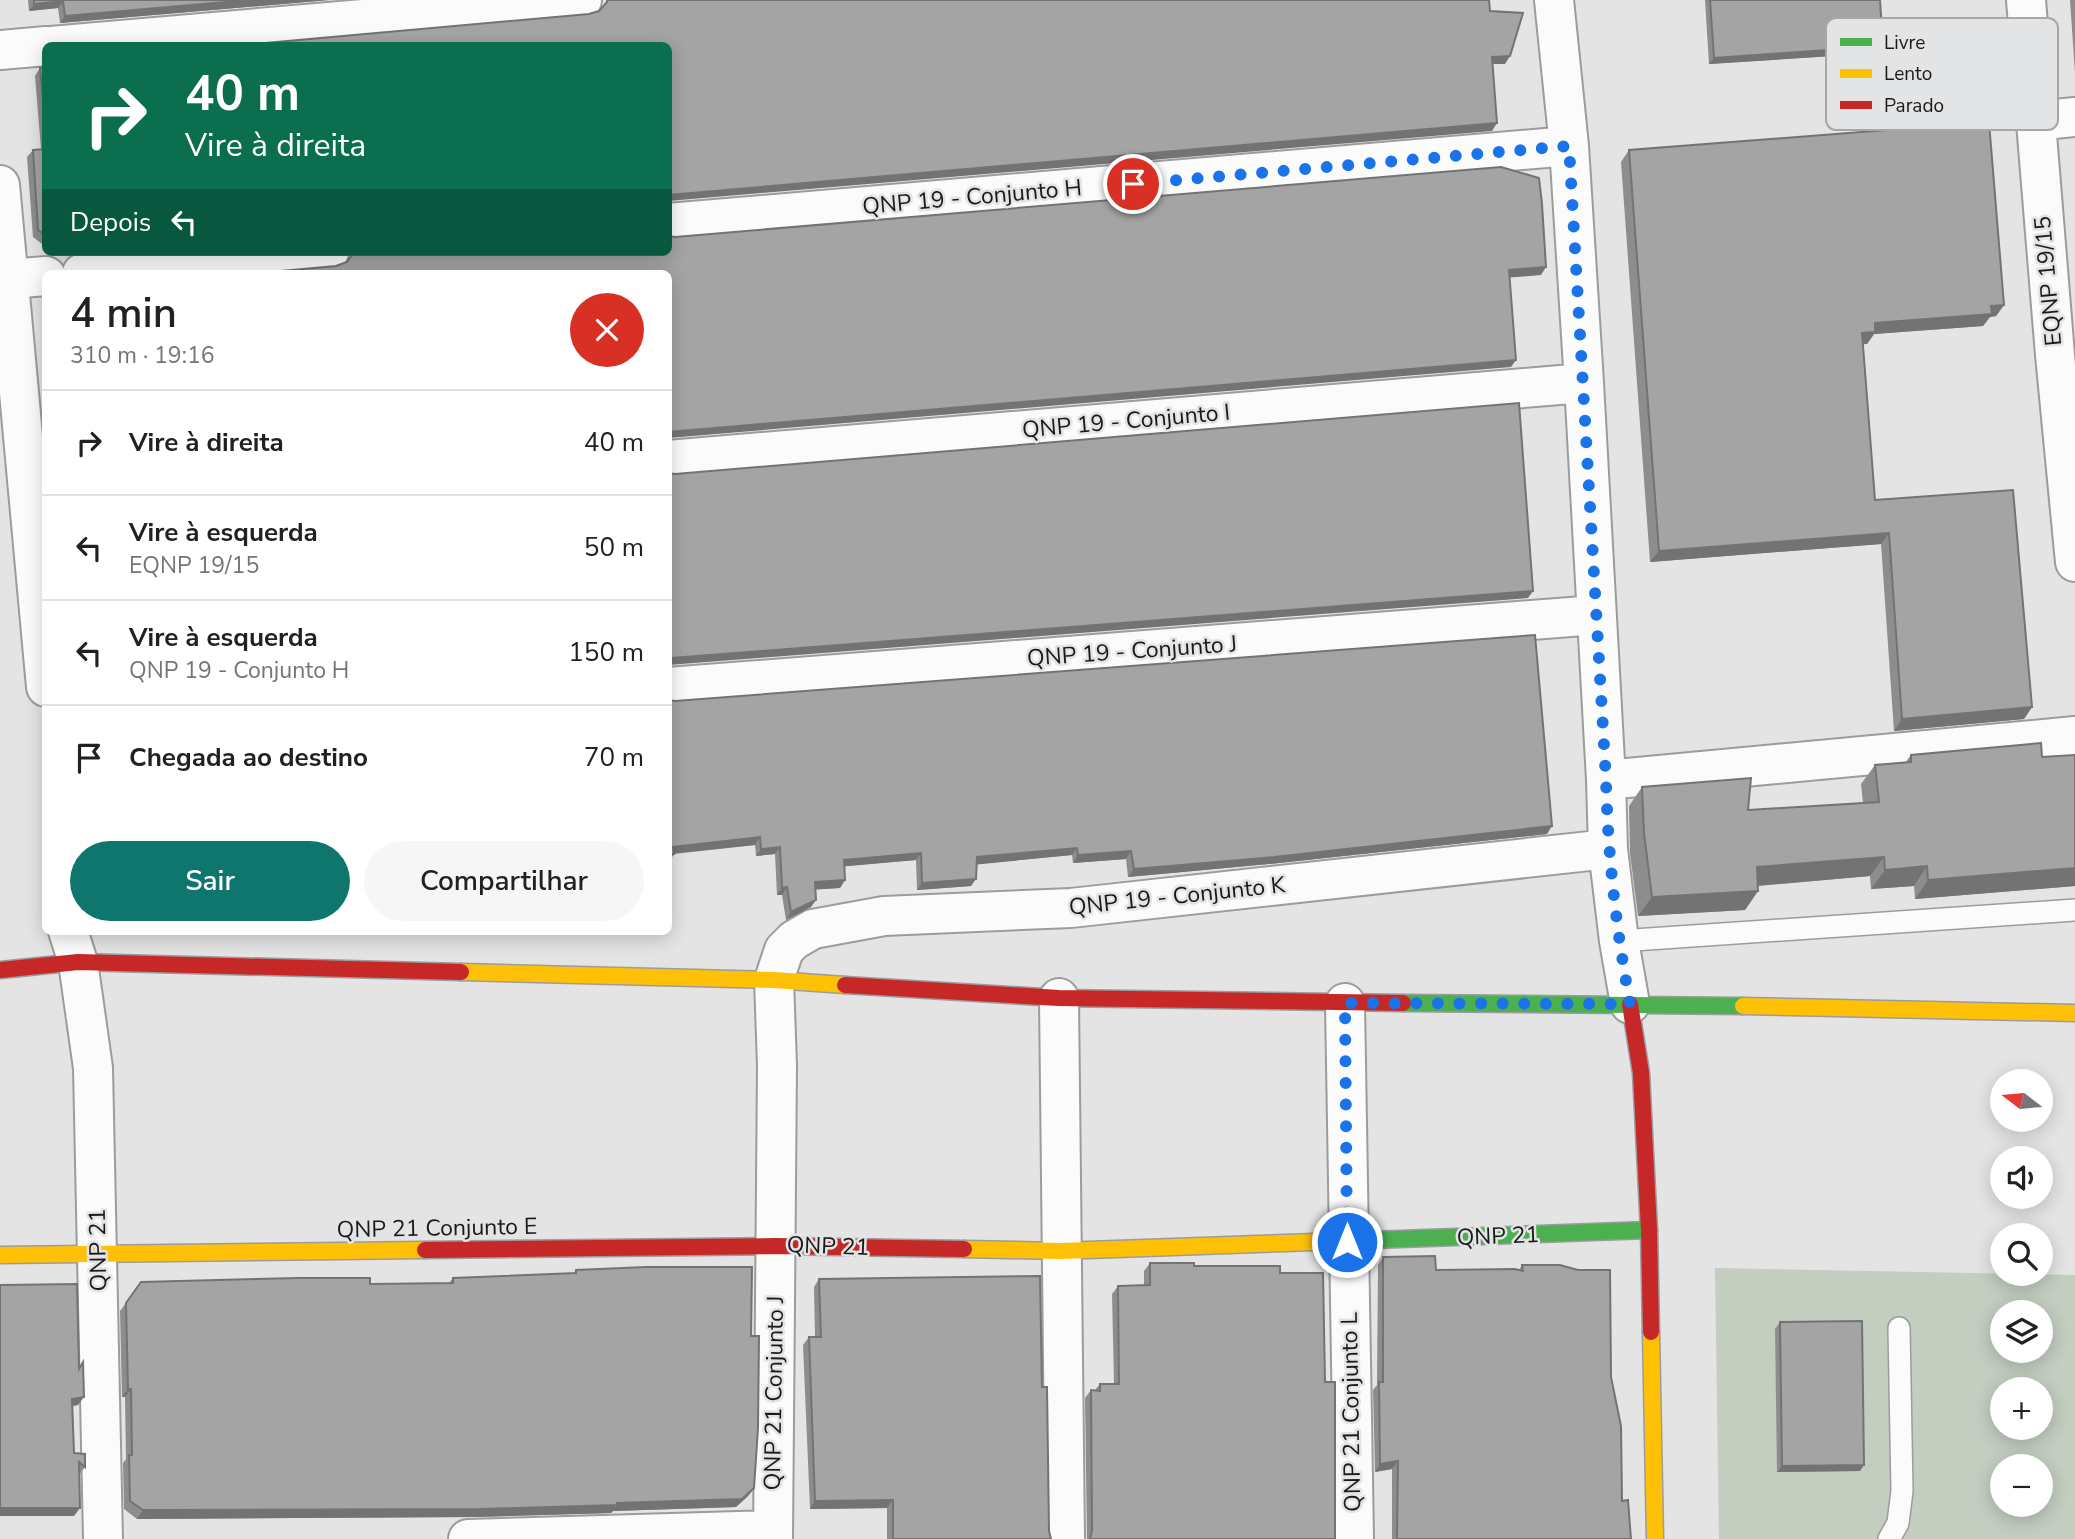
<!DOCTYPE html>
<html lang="pt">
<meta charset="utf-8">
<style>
:root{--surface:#fff;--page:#f6f6f6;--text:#202124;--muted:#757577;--line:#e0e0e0;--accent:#0f766e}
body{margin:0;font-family:"Nunito Sans",sans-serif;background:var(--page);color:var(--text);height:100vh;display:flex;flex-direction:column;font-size:26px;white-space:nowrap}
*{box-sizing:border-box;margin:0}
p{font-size:23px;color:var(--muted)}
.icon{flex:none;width:38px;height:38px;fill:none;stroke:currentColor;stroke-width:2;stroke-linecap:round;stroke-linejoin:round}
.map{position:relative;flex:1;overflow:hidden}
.drawer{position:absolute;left:42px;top:270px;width:630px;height:665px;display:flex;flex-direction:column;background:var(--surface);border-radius:10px;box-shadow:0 4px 18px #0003}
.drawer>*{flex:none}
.top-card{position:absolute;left:42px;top:42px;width:630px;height:214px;border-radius:10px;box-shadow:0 4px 18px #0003;background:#0b6e4f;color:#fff;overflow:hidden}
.needle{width:46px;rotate:286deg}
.fabs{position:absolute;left:1990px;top:1069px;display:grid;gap:14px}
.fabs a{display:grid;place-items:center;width:63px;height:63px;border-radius:50%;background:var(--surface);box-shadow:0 4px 18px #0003;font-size:35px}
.pin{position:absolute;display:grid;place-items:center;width:60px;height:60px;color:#fff;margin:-30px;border:4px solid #fff;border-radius:50%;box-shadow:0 2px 7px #0007}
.me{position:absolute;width:77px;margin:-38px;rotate:0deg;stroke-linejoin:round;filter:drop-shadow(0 0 5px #0008)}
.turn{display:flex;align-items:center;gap:24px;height:147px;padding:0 28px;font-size:32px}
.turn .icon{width:91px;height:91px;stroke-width:2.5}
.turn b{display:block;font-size:49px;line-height:60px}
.then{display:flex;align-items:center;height:66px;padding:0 28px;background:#0003;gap:14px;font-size:26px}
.round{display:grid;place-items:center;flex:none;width:74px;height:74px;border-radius:37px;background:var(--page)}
.head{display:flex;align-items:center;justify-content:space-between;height:119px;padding:0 28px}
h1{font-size:42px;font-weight:600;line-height:52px}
.primary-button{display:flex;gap:14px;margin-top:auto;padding:14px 28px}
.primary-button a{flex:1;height:80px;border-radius:42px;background:var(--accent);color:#fff;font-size:28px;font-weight:600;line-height:80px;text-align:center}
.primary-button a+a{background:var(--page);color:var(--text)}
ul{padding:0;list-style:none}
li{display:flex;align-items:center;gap:21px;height:105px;padding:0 28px;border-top:2px solid var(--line)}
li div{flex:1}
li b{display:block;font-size:26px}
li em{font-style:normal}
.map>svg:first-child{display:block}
.green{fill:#c3cdc0;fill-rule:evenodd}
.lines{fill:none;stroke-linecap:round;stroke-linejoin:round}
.lane-casing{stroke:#9c9c9d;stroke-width:24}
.street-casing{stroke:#9c9c9d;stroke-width:42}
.fast-casing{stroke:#9c9c9d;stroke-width:19}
.slow-casing{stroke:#9c9c9d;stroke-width:19}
.jam-casing{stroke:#9c9c9d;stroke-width:19}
.lane{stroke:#fbfbfb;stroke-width:21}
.street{stroke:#fbfbfb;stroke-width:38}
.fast{stroke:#4caf50;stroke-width:16}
.slow{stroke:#ffc107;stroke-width:16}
.jam{stroke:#c62828;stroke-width:16}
.wall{fill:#8e8d8e}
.shaded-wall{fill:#747374}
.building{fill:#a5a4a5;stroke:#747374;stroke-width:2}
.route{stroke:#1a73e8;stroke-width:12;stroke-dasharray:0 21.6}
.labels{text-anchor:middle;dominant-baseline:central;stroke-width:5;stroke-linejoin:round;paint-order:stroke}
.street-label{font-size:23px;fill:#1a1a1b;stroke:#e3e4e6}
.key{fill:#e3e4e6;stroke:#a7a7a9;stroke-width:2}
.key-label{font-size:19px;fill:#1a1a1b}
</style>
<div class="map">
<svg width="2075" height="1539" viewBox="0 0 2075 1539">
<rect width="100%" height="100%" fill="#e4e4e5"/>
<path class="green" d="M1715,1268L2075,1275V1539H1719ZM2002,1312H2040V1351H2002ZM2002,1390H2040V1428H2002ZM2002,1466H2040V1505H2002Z"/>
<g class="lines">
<defs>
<path id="lane" d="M1619,941L2075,910
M1889,1539L1898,1523L1902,1491L1899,1328"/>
<path id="street" d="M1554,0L1569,146L1584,383L1606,780L1608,849L1619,941L1630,1004
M2026,0L2055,355L2075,562
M51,46L582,0
M0,50L46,46
M2034,121L2075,117
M0,185L46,687
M668,223L1569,146
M82,273L329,252
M9,279L46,276
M668,460L1584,383
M668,687L1596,615
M1606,780L2075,736
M68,931L78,962L93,1068L103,1539
M1059,998L1065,1539
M1345,1003L1354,1539
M468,1539L773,1530
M773,1539L777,1066L774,980L784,950L794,940L813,929L884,916L1071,908L1608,849"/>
<path id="fast" d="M1403,1003L1743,1006
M1372,1240L1649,1230"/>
<path id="slow" d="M461,972L774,980L845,985
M1743,1006L2075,1013
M964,1249L1060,1251L1372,1240
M0,1255L425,1250
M1651,1332L1655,1539"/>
<path id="jam" d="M0,970L78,962L461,972
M845,985L1059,998L1403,1003
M1630,1004L1641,1073L1649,1230L1651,1332
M425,1250L775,1246L964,1249"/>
</defs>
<use href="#lane" class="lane-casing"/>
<use href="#street" class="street-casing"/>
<use href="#fast" class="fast-casing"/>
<use href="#slow" class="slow-casing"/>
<use href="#jam" class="jam-casing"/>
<use href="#lane" class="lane"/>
<use href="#street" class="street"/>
<use href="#fast" class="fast"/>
<use href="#slow" class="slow"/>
<use href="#jam" class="jam"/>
</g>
<path class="wall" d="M28,0H329L60,23L58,8L29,11Z
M1705,0H1880L1879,53L1709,64Z
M2070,0H2075V73Z
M40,68H46V247L33,237L27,157L33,150L41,149L35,76Z
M1629,150L2004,305L1996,316L1990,317L1983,326L1874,334L1867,344H1862L1875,500L2032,707L2024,719L1894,731L1881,544L1650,562L1621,162Z
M668,700L1547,834L1269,864L1128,877L1126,859L1073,863L1072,855L976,864L971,886L917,890L916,860L844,866L845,880L840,888L816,889L811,907L786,920L782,895H777L775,854L756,856L755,845L674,854L669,861Z
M1911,755L2042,757L2075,755V886L1915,899L1914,886L1871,889L1870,876L1758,886V891L1745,910L1638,916L1630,853L1629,806L1642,787L1748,810L1863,803L1861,784L1875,765L1905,763Z
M1383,1257L1436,1270H1519L1522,1265L1611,1377L1622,1501L1631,1539H1392V1469L1375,1472L1373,1390L1377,1385L1378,1265Z
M1150,1263L1280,1273L1325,1382L1335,1539H1087L1085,1398L1091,1390H1095L1100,1384H1114L1112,1294L1118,1286H1144V1271Z
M576,1270L751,1336L754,1488L748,1496L736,1507L613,1511L611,1513L474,1517L137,1519L124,1509L123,1463L126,1459L125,1397H122L120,1311L141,1282L370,1284L449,1283L453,1278L573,1274Z
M819,1279L1042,1387L1049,1531L1051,1539H887V1508L810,1509L803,1345L809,1337H815L814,1287Z
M0,1285L78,1405L72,1406L74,1453L85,1467L79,1475L74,1516H0Z
M1780,1322L1860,1471L1777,1472L1775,1329Z"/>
<path class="shaded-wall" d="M249,0H329L60,23L65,16Z
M63,1L58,8L29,11L34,4Z
M1883,46L1879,53L1709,64L1714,58Z
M1510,56L1505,64H1487L1492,57Z
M1497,123L1492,131L668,201V195L671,194Z
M1546,267L1541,275L1504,278L1509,270Z
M2004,305L1996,316L1990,317L1983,326L1874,334L1867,344L1853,345L1862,333L1875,323Z
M1516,360L1511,367L668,438V432L671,431Z
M1889,533L1881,544L1650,562L1659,551Z
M1533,591L1528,598L668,665V659L671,658Z
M2032,707L2024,719L1894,731L1902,719Z
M1552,826L1547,834L1269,864L1128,877L1134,869Z
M760,837L755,845L668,854L673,847Z
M780,847L775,854L756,856L761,849Z
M1077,848L1072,855L972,865L977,857Z
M1131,851L1126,859L1073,863L1078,855Z
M921,853L916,860L838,867L844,860Z
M668,854H674L669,861H668Z
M1884,857L1870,876L1743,887L1757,867Z
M1927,866L1914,886L1871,889L1885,870Z
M2075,868V886L1915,899L1928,880Z
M976,879L971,886L917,890L922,883Z
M845,880L840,888L810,890L815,882Z
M787,887L782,895H777L782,888Z
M1758,891L1745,910L1638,916L1652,897Z
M816,900L811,907L786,920L791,912Z
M128,1389H131L125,1397H122Z
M84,1397L78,1405L66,1407L72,1399Z
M1398,1461L1392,1469L1375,1472L1380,1464Z
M1864,1465L1860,1471L1777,1472L1782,1466Z
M754,1488L748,1496L736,1507L613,1511L611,1513L474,1517L137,1519L143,1510L617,1503Z
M893,1500L887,1508L810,1509L815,1501Z
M0,1508H80L74,1516H0Z"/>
<path class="building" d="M34,0H249L65,16L63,1L34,4Z
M607,0H1489L1490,11L1523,13L1510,56L1492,57L1497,123L668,195V46H231L589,14L599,11L607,2Z
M1710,0H1880L1883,46L1714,58Z
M40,68H46V130Z
M1989,122L2004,305L1991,306L1992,314L1875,323V332L1862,333L1875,500L2013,490L2032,707L1902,719L1889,533L1659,551L1629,150Z
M46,149V235L38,230L33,150Z
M1501,167L1539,178L1542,204L1546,267L1509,270L1516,360L668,432V273H259L336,266L347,262L354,252H668V236L675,237Z
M1519,403L1533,591L671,658L668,659V473L675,474Z
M1535,635L1552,826L1274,857L1134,869L1131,851L1078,855L1077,848L977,857L976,879L922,883L921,853L844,860L845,880L815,882L816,900L791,912L787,887L782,888L780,847L761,849L760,837L673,847L674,854H668V700L675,701Z
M2041,743L2042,757L2075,755V868L1928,880L1927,866L1885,870L1884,857L1757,867L1758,891L1652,897L1644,833L1642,787L1751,778L1748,810L1879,802L1875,765L1911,762V755Z
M1435,1256L1436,1270L1515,1269L1523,1271L1522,1265H1560L1578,1270H1610L1611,1377L1621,1426L1622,1501L1628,1500L1631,1539H1397L1398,1461L1380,1464L1379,1382H1383V1257Z
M1150,1263H1194V1266H1280V1273H1323L1325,1382H1335V1539H1090L1092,1531L1091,1390L1100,1391V1384H1119L1118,1286L1150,1285Z
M646,1267H752L751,1336H759L758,1428L754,1488L742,1499L617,1503V1505L480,1509L143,1510L130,1501L129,1455H132L131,1389H128L126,1303L141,1282L298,1278H370V1284L453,1283V1278L576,1273V1270Z
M1040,1276L1042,1387H1047L1049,1531L1051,1539H893V1500L815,1501L809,1337H821L819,1279Z
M77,1284L79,1369L83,1362L84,1397L72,1399L74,1453L85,1454V1467L79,1462L80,1508H0V1285Z
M1862,1321L1864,1465L1782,1466L1780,1322Z"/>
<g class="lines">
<path class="route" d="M1133,184L1569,146L1606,780C1608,858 1616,927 1630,1004L1345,1003L1347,1242"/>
</g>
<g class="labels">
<g class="street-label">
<text transform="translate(972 197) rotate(-5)">QNP 19 - Conjunto H</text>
<text transform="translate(2048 281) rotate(-95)">EQNP 19/15</text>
<text transform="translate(1126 421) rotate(-5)">QNP 19 - Conjunto I</text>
<text transform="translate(1132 651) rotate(-4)">QNP 19 - Conjunto J</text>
<text transform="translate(1177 896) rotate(-6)">QNP 19 - Conjunto K</text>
<text transform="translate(437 1228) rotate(-1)">QNP 21 Conjunto E</text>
<text transform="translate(1498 1236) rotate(-2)">QNP 21</text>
<text transform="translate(828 1246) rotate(2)">QNP 21</text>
<text transform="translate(98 1250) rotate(-91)">QNP 21</text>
<text transform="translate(774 1393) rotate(-89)">QNP 21 Conjunto J</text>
<text transform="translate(1351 1412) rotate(-91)">QNP 21 Conjunto L</text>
</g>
</g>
<rect x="1826" y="18" width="232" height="112" rx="10" class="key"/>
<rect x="1840" y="38" width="32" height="8" fill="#4caf50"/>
<rect x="1840" y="69" width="32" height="9" fill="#ffc107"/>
<rect x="1840" y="101" width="32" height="8" fill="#c62828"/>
<g class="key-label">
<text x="1884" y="49">Livre</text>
<text x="1884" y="80">Lento</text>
<text x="1884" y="112">Parado</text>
</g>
</svg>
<div class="fabs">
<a><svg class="needle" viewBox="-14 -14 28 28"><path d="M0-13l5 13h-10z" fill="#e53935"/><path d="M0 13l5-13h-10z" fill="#757577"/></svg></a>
<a><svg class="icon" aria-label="sound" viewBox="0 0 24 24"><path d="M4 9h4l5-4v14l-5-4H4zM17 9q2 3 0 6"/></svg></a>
<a><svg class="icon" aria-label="search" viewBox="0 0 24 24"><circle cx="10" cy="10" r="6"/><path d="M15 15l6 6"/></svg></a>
<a><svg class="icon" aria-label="layers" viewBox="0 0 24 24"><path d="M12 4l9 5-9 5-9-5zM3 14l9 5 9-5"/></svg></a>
<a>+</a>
<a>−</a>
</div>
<div class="pin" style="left:1133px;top:184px;background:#d93025"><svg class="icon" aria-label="arrive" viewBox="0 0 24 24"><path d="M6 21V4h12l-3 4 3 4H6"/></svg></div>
<svg class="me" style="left:1347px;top:1242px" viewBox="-20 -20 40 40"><circle r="17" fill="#1a73e8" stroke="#fff" stroke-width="3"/><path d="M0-11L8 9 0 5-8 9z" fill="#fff"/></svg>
<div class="top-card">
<div class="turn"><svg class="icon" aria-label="right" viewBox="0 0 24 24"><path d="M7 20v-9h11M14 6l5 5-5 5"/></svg><div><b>40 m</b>Vire à direita</div></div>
<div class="then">Depois<svg class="icon" aria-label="left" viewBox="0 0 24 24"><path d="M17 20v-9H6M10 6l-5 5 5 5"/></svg></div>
</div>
<section class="drawer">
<div class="head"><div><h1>4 min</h1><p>310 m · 19:16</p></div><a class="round" style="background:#d93025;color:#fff"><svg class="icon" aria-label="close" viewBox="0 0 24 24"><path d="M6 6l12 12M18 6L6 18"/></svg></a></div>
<ul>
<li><svg class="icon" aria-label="right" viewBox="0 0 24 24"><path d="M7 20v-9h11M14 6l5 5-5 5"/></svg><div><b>Vire à direita</b></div><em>40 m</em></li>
<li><svg class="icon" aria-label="left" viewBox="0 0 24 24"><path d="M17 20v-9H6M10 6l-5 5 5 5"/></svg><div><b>Vire à esquerda</b><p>EQNP 19/15</p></div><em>50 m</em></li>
<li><svg class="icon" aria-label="left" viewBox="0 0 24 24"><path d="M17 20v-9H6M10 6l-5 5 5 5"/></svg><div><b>Vire à esquerda</b><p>QNP 19 - Conjunto H</p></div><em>150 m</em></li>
<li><svg class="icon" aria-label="arrive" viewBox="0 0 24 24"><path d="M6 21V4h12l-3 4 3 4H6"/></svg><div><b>Chegada ao destino</b></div><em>70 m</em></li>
</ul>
<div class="primary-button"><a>Sair</a><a>Compartilhar</a></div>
</section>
</div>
